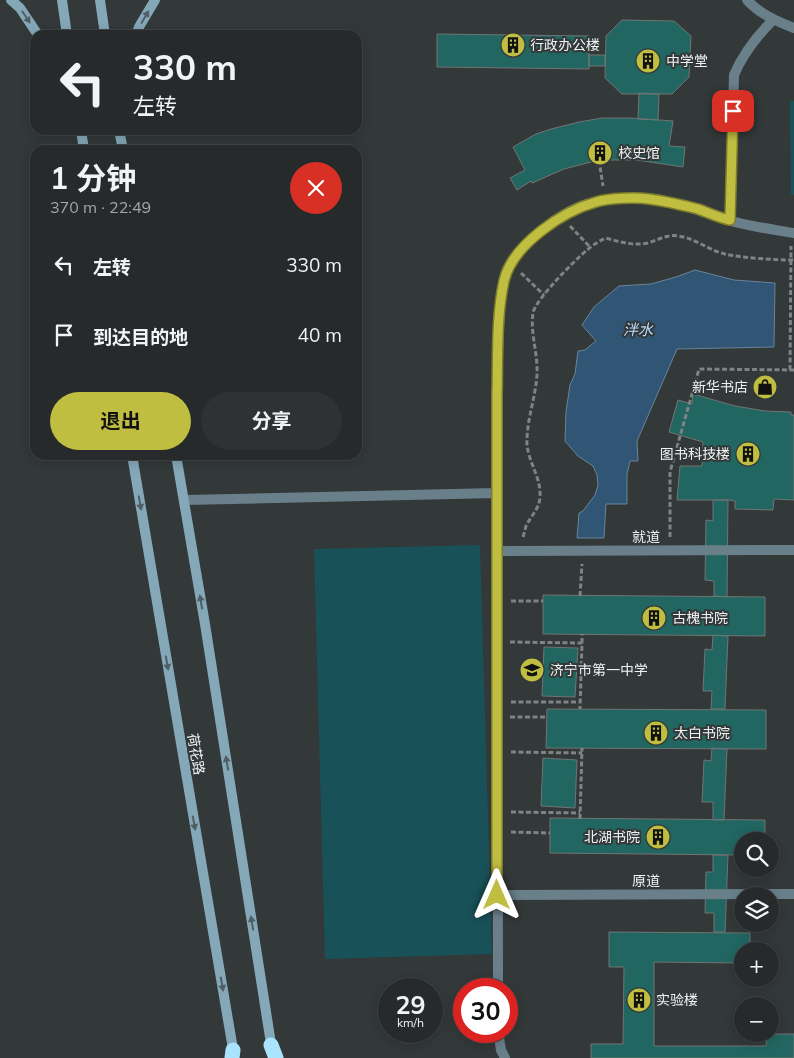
<!DOCTYPE html>
<html lang="zh">
<meta charset="utf-8">
<style>
:root{--surface:#262a2b;--page:#2e3233;--text:#f1f3f6;--muted:#a4a7a9;--line:#424647;--accent:#c0be40}
body{margin:0;font-family:Mulish,"Noto Sans SC",sans-serif;background:var(--page);color:var(--text);height:100vh;display:flex;flex-direction:column;font-size:19px;white-space:nowrap}
*{box-sizing:border-box;margin:0}
p{font-size:16px;color:var(--muted)}
.icon{flex:none;width:28px;height:28px;fill:none;stroke:currentColor;stroke-width:2;stroke-linecap:round;stroke-linejoin:round}
.map{position:relative;flex:1;overflow:hidden}
.side{position:absolute;left:30px;top:145px;width:332px;height:315px;display:flex;flex-direction:column;background:var(--surface);border-radius:15px;box-shadow:0 2px 12px #0003,0 0 0 1px var(--line)}
.side>*{flex:none}
.top-card{position:absolute;left:30px;top:30px;width:332px;height:105px;border-radius:15px;box-shadow:0 2px 12px #0003,0 0 0 1px var(--line);background:#262a2b;color:var(--text);overflow:hidden}
.tools{position:absolute;left:734px;top:832px;display:grid;gap:10px}
.tools a{display:grid;place-items:center;width:45px;height:45px;border-radius:50%;background:var(--surface);box-shadow:0 2px 12px #0003,0 0 0 1px var(--line);font-size:25px}
.speed{position:absolute;left:378px;top:978px;display:flex;gap:10px;font-size:25px;font-weight:700;text-align:center}
.speed>*{display:grid;place-content:center;width:65px;height:65px;border-radius:50%;background:var(--surface);box-shadow:0 2px 12px #0003,0 0 0 1px var(--line);line-height:1}
.speed small{font-size:12px;font-weight:400}
.speed .limit{border:8px solid #d22;background:#fff;color:#111}
.pin{position:absolute;display:grid;place-items:center;width:42px;height:42px;color:#fff;margin:-21px;border-radius:10px;box-shadow:0 2px 8px #0006}
.me{position:absolute;width:55px;margin:-28px;rotate:0deg;stroke-linejoin:round;filter:drop-shadow(0 0 4px #0008)}
.turn{display:flex;align-items:center;gap:18px;height:105px;padding:0 20px;font-size:22px}
.turn .icon{width:65px;height:65px;stroke-width:2.5}
.turn b{display:block;font-size:35px;line-height:42px}
.round{display:grid;place-items:center;flex:none;width:52px;height:52px;border-radius:26px;background:var(--page)}
.headline{display:flex;align-items:center;justify-content:space-between;height:85px;padding:0 20px}
h1{font-size:30px;font-weight:700;line-height:38px}
.action{display:flex;gap:10px;margin-top:auto;padding:10px 20px}
.action a{flex:1;height:58px;border-radius:30px;background:var(--accent);color:#111;font-size:20px;font-weight:700;line-height:58px;text-align:center}
.action a+a{background:var(--page);color:var(--text)}
ul{padding:0;list-style:none}
li{display:flex;align-items:center;gap:15px;height:70px;padding:0 20px}
li div{flex:1}
li b{display:block;font-size:19px}
li em{font-style:normal}
.map>svg:first-child{display:block}
.green{fill:#195159}
.water{fill:#315575;stroke:#6a849a}
.building{fill:#226661;stroke:#707575}
.lines{fill:none;stroke-linecap:round;stroke-linejoin:round}
.path{stroke:#7f8384;stroke-width:3;stroke-dasharray:5 2.5;stroke-linecap:butt}
.lane{stroke:#697f8a;stroke-width:10}
.street{stroke:#697f8a;stroke-width:10}
.secondary{stroke:#84a8b8;stroke-width:10}
.highway{stroke:#aae3fd;stroke-width:15}
.oneway{fill:#4f5f65}
.route-casing{stroke:#7d7c2a;stroke-width:12}
.route{stroke:#c0be40;stroke-width:9}
.labels{text-anchor:middle;dominant-baseline:central;stroke-width:4;stroke-linejoin:round;paint-order:stroke}
.poi-label{font-size:14px;fill:#eff2f2;stroke:#333839;text-anchor:start}
.street-label{font-size:14px;fill:#eff2f2;stroke:#333839}
.water-label{font-size:15px;font-style:italic;fill:#bbddfe;stroke:#333839}
</style>
<div class="map">
<svg width="794" height="1058" viewBox="0 0 794 1058">
<rect width="100%" height="100%" fill="#333839"/>
<path class="green" d="M790,101H794V195H791Z
M480,545L492,954L325,959L314,549Z"/>
<path class="water" d="M695,270L734,280L775,283L774,347L677,349L637,441L638,461H630L627,474V504H606L604,538H577L579,513L583,511L595,495L598,485L597,475L593,466L578,456L565,441L566,412L570,385L575,374L578,351L585,350L596,341L582,325L594,307L619,286L651,284L676,277Z"/>
<path class="building" d="M622,20L674,21L691,36L689,77L672,94H622L605,78L606,36Z
M437,34L589,36V69L437,67Z
M589,55H605V66H589Z
M639,93L659,94L658,120L638,119Z
M602,118H631L673,121L669,146L685,147L683,167L637,160H599L564,169L532,183L531,181L517,190L510,178L525,170L513,147L536,134L551,129L579,122Z
M693,394L735,406L765,411L791,412V415H794V500L774,499L773,510L735,509V501L728,500H677L680,466H702L703,442L669,432L678,400L692,404Z
M713,500H728L727,597L714,596V581L705,580L706,520L713,521Z
M543,595L765,597V636L543,634Z
M713,635L728,636L725,709H711L712,691H703L705,649L712,650Z
M544,647L578,648L575,697L542,696Z
M547,709L766,710V749L546,748Z
M712,748L727,749L724,820H713V802H702L704,760L711,761Z
M543,758L577,760L575,808L541,806Z
M550,818L765,820V841H742V855L550,853Z
M713,855H728L725,932H714V913H705L706,872H713Z
M609,932L750,933V951H742V963L654,962V1046H766L767,1034H794V1058H591V1044H623L624,967H609Z"/>
<g class="lines">
<path class="path" d="M599,160L603,186
M570,226L590,247
M521,273L544,295
M790,370L791,246
M523,537C524,534 525,530 526,526C531,516 540,508 540,496C541,478 529,463 527,445C526,421 536,397 537,374C538,353 530,333 533,313C535,300 575,260 587,250C593,245 599,241 606,238C620,242 633,246 648,243C658,240 667,234 678,236C695,238 708,250 725,254C742,258 776,260 794,260
M670,537V472L699,369L794,370
M580,596L582,564
M511,601H543
M510,642L582,643L580,709
M582,643V634
M511,702H580
M510,717H546
M511,752L582,753
M511,812L580,813
M580,819L582,748
M511,832L550,833"/>
<path class="lane" d="M730,221L734,75C743,54 757,36 773,20
M497,551L794,550
M497,895L794,894"/>
<path class="street" d="M747,0C760,14 776,21 794,28
M184,500L497,493
M498,989L497,395C498,367 498,339 500,312C501,301 501,288 505,278C516,244 563,208 598,201C613,198 632,197 647,198C673,200 699,211 724,219C746,226 770,229 794,233
M498,1031L501,1050L505,1058"/>
<path class="secondary" d="M11,0L20,8L38,35
M62,0L67,35
M100,0L105,35
M136,35L139,27L155,0
M81,130L84,150
M119,130L123,150
M132,455L234,1055
M176,455L205,624L272,1050"/>
<path class="highway" d="M271,1045L276,1058
M232,1058L233,1050"/>
</g>
<defs><path id="oneway-solid" d="M-6-.8H1V-3.2L6.5 0L1 3.2V.8H-6Z" transform="scale(1.25)"/></defs>
<g class="oneway">
<use href="#oneway-solid" transform="translate(26 17) rotate(56)"/>
<use href="#oneway-solid" transform="translate(145 17) rotate(-59)"/>
<use href="#oneway-solid" transform="translate(140 503) rotate(80)"/>
<use href="#oneway-solid" transform="translate(201 602) rotate(-99)"/>
<use href="#oneway-solid" transform="translate(167 663) rotate(80)"/>
<use href="#oneway-solid" transform="translate(227 763) rotate(-99)"/>
<use href="#oneway-solid" transform="translate(194 823) rotate(80)"/>
<use href="#oneway-solid" transform="translate(252 923) rotate(-99)"/>
<use href="#oneway-solid" transform="translate(222 984) rotate(80)"/>
</g>
<g class="lines">
<defs>
<path id="route" d="M497,895V395C498,358 496,317 504,281C512,245 563,211 596,202C609,198 636,197 649,199C665,201 682,205 698,209C709,213 719,218 730,220L733,111"/>
</defs>
<use href="#route" class="route-casing"/>
<use href="#route" class="route"/>
</g>
<defs>
<symbol id="building-disc" viewBox="-11 -11 22 22"><circle r="9.5" fill="#c0be40" stroke="#333839"/><path d="M-4-6H4V6H1V3H-1V6H-4ZM-2.5-4.3h1.7v1.8h-1.7ZM.8-4.3h1.7v1.8H.8ZM-2.5-1h1.7V.8h-1.7ZM.8-1h1.7V.8H.8Z" fill="#111"/></symbol>
<symbol id="shop-disc" viewBox="-11 -11 22 22"><circle r="9.5" fill="#c0be40" stroke="#333839"/><path d="M-5-2.5h2.3a2.7 3.5 0 0 1 5.4 0H5L5.5 6h-11ZM-1.5-2.5h3a1.5 2.3 0 0 0-3 0Z" fill="#111"/></symbol>
<symbol id="school-disc" viewBox="-11 -11 22 22"><circle r="9.5" fill="#c0be40" stroke="#333839"/><path d="M0-5L7-2L0 1L-7-2ZM-4 1L0 2.5L4 1V4Q0 6-4 4Z" fill="#111"/></symbol>
</defs>
<g fill-rule="evenodd">
<use href="#building-disc" x="499" y="31" width="28" height="28"/>
<use href="#building-disc" x="634" y="47" width="28" height="28"/>
<use href="#building-disc" x="586" y="139" width="28" height="28"/>
<use href="#shop-disc" x="751" y="373" width="28" height="28"/>
<use href="#building-disc" x="734" y="440" width="28" height="28"/>
<use href="#building-disc" x="640" y="604" width="28" height="28"/>
<use href="#school-disc" x="518" y="656" width="28" height="28"/>
<use href="#building-disc" x="642" y="719" width="28" height="28"/>
<use href="#building-disc" x="644" y="823" width="28" height="28"/>
<use href="#building-disc" x="625" y="986" width="28" height="28"/>
</g>
<g class="labels">
<g class="poi-label">
<text x="530" y="45">行政办公楼</text>
<text x="666" y="61">中学堂</text>
<text x="618" y="153">校史馆</text>
<text x="748" y="387" text-anchor="end">新华书店</text>
<text x="730" y="454" text-anchor="end">图书科技楼</text>
<text x="672" y="618">古槐书院</text>
<text x="550" y="670">济宁市第一中学</text>
<text x="674" y="733">太白书院</text>
<text x="640" y="837" text-anchor="end">北湖书院</text>
<text x="656" y="1000">实验楼</text>
</g>
<g class="street-label">
<text x="646" y="537">就道</text>
<text transform="translate(196 754) rotate(80)">荷花路</text>
<text x="646" y="881">原道</text>
</g>
<g class="water-label">
<text x="638" y="329">泮水</text>
</g>
</g>
</svg>
<div class="tools">
<a><svg class="icon" aria-label="search" viewBox="0 0 24 24"><circle cx="10" cy="10" r="6"/><path d="M15 15l6 6"/></svg></a>
<a><svg class="icon" aria-label="layers" viewBox="0 0 24 24"><path d="M12 4l9 5-9 5-9-5zM3 14l9 5 9-5"/></svg></a>
<a>+</a>
<a>−</a>
</div>
<div class="speed"><div>29<small>km/h</small></div><div class="limit">30</div></div>
<div class="pin" style="left:733px;top:111px;background:#d93025"><svg class="icon" aria-label="arrive" viewBox="0 0 24 24"><path d="M6 21V4h12l-3 4 3 4H6"/></svg></div>
<svg class="me" style="left:497px;top:895px" viewBox="-20 -20 40 40"><path d="M0-17L14 15 0 8-14 15z" fill="#c0be40" stroke="#fff" stroke-width="4"/></svg>
<div class="top-card">
<div class="turn"><svg class="icon" aria-label="left" viewBox="0 0 24 24"><path d="M17 20v-9H6M10 6l-5 5 5 5"/></svg><div><b>330 m</b>左转</div></div>
</div>
<section class="side">
<div class="headline"><div><h1>1 分钟</h1><p>370 m · 22:49</p></div><a class="round" style="background:#d93025;color:#fff"><svg class="icon" aria-label="close" viewBox="0 0 24 24"><path d="M6 6l12 12M18 6L6 18"/></svg></a></div>
<ul>
<li><svg class="icon" aria-label="left" viewBox="0 0 24 24"><path d="M17 20v-9H6M10 6l-5 5 5 5"/></svg><div><b>左转</b></div><em>330 m</em></li>
<li><svg class="icon" aria-label="arrive" viewBox="0 0 24 24"><path d="M6 21V4h12l-3 4 3 4H6"/></svg><div><b>到达目的地</b></div><em>40 m</em></li>
</ul>
<div class="action"><a>退出</a><a>分享</a></div>
</section>
</div>
